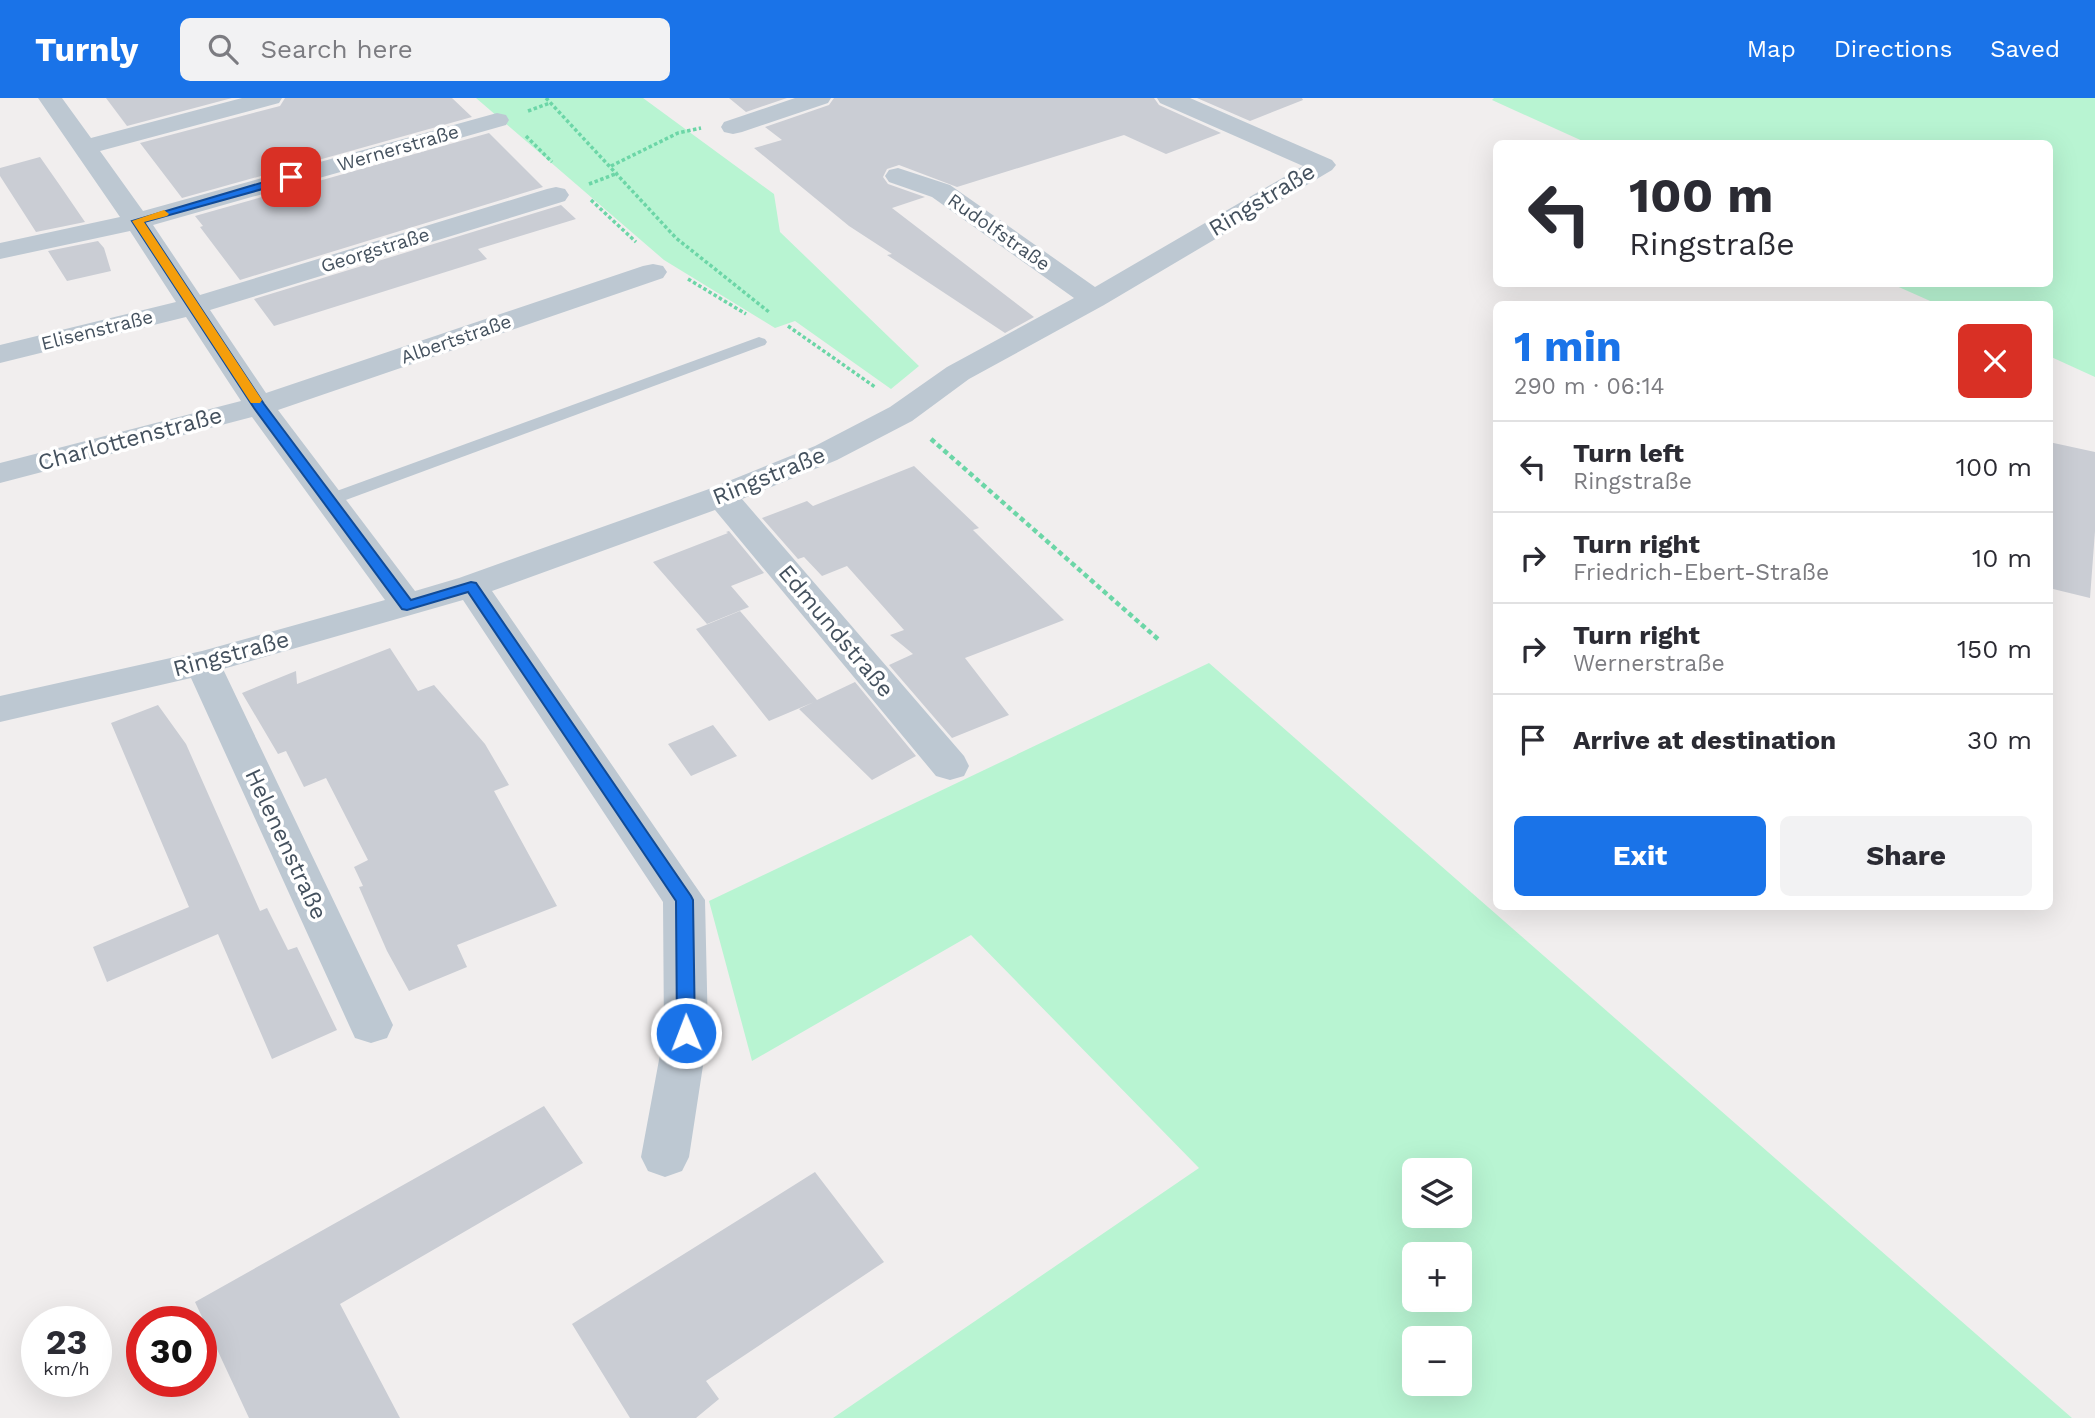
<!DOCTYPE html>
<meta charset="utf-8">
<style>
:root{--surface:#fff;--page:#f2f2f3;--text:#2b2b33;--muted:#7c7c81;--line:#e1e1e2;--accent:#1a73e8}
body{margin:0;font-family:"Work Sans",sans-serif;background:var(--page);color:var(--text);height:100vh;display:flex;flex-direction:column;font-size:26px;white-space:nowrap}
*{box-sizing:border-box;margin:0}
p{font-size:23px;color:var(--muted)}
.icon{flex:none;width:38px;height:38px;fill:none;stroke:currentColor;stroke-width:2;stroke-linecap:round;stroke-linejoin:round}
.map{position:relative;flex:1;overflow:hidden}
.sheet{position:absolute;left:1493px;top:203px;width:560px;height:609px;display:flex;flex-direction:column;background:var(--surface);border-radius:10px;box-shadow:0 7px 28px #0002}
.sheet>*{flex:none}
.top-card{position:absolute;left:1493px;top:42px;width:560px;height:147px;border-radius:10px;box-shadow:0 7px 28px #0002;background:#fff;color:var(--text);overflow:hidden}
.fabs{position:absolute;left:1402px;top:1060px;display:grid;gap:14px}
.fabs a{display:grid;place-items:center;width:70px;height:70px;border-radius:10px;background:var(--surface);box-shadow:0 7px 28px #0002;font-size:35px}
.speed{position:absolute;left:21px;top:1208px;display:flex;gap:14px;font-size:35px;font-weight:700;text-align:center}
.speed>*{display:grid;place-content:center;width:91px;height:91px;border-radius:50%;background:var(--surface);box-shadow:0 7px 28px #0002;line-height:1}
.speed small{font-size:18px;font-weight:400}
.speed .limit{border:10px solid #d22;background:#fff;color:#111}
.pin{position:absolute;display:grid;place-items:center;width:60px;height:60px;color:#fff;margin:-30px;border-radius:14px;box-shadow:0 4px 10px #0006}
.me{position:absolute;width:77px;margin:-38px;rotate:359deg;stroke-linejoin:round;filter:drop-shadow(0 0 5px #0008)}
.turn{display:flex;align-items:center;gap:24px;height:147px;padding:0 21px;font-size:32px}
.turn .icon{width:91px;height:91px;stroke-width:2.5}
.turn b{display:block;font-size:49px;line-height:60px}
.round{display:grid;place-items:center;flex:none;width:74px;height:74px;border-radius:10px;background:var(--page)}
.head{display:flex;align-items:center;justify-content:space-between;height:119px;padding:0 21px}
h1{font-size:42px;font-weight:700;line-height:52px;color:var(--accent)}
.primary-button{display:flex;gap:14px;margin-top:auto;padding:14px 21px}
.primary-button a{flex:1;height:80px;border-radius:10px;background:var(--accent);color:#fff;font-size:28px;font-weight:700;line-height:80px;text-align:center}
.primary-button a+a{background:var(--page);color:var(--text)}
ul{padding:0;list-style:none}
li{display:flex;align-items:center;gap:21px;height:91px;padding:0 21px;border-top:2px solid var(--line)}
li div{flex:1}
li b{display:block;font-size:26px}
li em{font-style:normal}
header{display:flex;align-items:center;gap:42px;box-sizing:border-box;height:98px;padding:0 35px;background:var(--accent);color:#fff}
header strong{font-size:33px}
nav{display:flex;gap:38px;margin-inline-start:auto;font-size:24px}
.search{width:490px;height:63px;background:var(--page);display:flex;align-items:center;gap:18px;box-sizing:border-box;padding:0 24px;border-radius:10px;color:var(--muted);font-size:26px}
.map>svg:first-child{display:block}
.green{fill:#b8f4d2;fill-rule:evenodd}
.building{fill:#cacdd4}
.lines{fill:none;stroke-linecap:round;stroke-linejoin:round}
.path-far1{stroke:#6cd6a7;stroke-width:3.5;stroke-dasharray:3.5 2.5;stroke-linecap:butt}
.path{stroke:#6cd6a7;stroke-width:4.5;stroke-dasharray:5 3.5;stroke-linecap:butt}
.service{fill:#bdc8d2;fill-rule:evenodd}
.minor{fill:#bdc8d2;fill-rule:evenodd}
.route{fill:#1a73e8;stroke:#114b97;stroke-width:2}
.slow{fill:#f59e0b}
.labels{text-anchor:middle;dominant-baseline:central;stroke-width:7;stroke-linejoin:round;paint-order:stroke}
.far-street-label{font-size:19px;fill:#44515e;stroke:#fff}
.street-label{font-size:23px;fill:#44515e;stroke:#fff}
</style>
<header>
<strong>Turnly</strong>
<div class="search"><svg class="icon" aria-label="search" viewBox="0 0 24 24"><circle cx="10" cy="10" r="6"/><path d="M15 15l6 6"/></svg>Search here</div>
<nav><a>Map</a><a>Directions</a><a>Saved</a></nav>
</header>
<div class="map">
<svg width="2095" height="1320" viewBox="0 0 2095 1320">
<rect width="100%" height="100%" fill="#f1eeee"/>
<path class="green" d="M476,0H643L774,96L780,134L919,268L891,291L795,223L775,230L664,162Z
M1494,0H2095V279L2049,258V206H1937L1892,186H2049V46L1587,45L1492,2Z
M1209,565L2072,1320H833L1199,1070L971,837L752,963L709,803ZM1414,1073H1460V1118H1414ZM1414,1157H1460V1202H1414ZM1414,1241H1460V1286H1414Z"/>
<path class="building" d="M106,0H232L127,28Z
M285,0H452L472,19L182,100L140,45L280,8Z
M729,0H787L746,14Z
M834,0H1154L1159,7L1221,35L1166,56L1124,37L957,89L899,67L887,71L883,79L888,86L925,99L892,110L1034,219L1005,235L887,157L892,156L849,128L754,50L782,42L765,29L829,7Z
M1197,0H1302L1303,2L1250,23Z
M489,35L543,89L240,182L200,129L203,128L195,118Z
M40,59L61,89L85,124L36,134L0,78V70Z
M561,107L576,121L478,151L487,161L274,228L254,201Z
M98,143L104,150L111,173L67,183L48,153Z
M2049,344L2095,354V433L2090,500L2049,490Z
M914,368L979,430L973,432L1064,522L965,560L1009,617L952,640L889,567L913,556L890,537L904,532L847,468L822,478L804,459L798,461L762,420L807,403L813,408Z
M729,433L764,475L731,488L749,509L707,526L653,464L728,435L726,434Z
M740,513L817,602L855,584L916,658L872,682L799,611L814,604L769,623L696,531Z
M390,550L418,593L434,587L485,646L509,687L494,693L557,808L457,847L467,869L409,893L387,853L359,789L363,788L354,769L368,762L326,680L304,689L286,653L278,656L242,595L296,573L297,586Z
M158,607L186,646L260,813L267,810L288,852L297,849L337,932L272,961L218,836L107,884L93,849L189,809L111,625Z
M713,627L737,658L691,678L668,646Z
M544,1008L583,1065L340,1206L400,1320H249L195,1204Z
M815,1074L884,1164L706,1283L719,1301L696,1320H630L572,1226Z"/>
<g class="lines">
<path class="path-far1" d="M546,0L676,140L769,214
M528,13L550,5
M526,38L552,64
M611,68L678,35L701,30
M589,86L618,75
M591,102L636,144
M688,181L746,216
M788,228L875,289"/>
<path class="path" d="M931,341L1159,542"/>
<path class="service" d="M759,239L765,241L767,244L765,247L335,406H323L320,402L323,398Z"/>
<path class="minor" d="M38,0H62L91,40L242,0H282L279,5L100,53L143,113L497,15L506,17L509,22L506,27L153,127L200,197L547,91L556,89L565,91L569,97L565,103L210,212L266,295L643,168L653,166L663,168L667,174L663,180L278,312L415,493L459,480L709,391L815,348L890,309L947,269L1074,200L932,99L889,84L885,78L889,72L898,70L950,87L1095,189L1303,68L1160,5L1157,0H1190L1332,62L1336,67L1332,72L1104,207L969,281L912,323L837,362L742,401L964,658L969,668L964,678L950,682L936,678L715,412L492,493L705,802L708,935L689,1059L682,1073L665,1079L648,1073L641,1059L664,935L663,804L463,502L223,571L393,927L387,940L371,945L355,940L349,927L191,580L0,624V598L202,553L385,502L252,319L0,385V365L241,303L186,219L0,265V247L176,204L130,133L0,161V145L120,119Z
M795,0H831L828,5L742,34L733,36L724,34L721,29L724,24Z"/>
</g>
<path class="route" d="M291,76L297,79L295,82L144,124L264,306L411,502L471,484L476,485L691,798L693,802L695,935L692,940L686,943L680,940L677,935L676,803L468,494L407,512L402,511L254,310L132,123Z"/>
<path class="slow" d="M164,112L169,116L167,118L144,124L262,302L260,305H251L132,123Z"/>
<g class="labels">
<g class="far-street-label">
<text transform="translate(398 50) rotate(-16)">Wernerstraße</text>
<text transform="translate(999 134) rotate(35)">Rudolfstraße</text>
<text transform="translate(375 152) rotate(-17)">Georgstraße</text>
<text transform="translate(97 232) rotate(-14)">Elisenstraße</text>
<text transform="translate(456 241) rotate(-19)">Albertstraße</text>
</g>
<g class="street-label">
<text transform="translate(1262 102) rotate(-31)">Ringstraße</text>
<text transform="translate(130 341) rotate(-15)">Charlottenstraße</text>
<text transform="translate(769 378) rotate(-22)">Ringstraße</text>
<text transform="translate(836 533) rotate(50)">Edmundstraße</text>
<text transform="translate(231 556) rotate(-15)">Ringstraße</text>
<text transform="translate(286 746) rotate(65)">Helenenstraße</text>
</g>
</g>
</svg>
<div class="fabs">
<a><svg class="icon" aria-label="layers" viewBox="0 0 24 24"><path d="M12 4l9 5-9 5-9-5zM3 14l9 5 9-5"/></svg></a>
<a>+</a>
<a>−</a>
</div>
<div class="speed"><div>23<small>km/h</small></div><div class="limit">30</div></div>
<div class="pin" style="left:291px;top:79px;background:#d93025"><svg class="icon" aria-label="arrive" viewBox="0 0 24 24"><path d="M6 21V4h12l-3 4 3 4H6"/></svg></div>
<svg class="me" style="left:686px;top:935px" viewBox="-20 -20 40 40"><circle r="17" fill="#1a73e8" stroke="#fff" stroke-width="3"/><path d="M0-11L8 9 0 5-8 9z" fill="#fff"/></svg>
<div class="top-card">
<div class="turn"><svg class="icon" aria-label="left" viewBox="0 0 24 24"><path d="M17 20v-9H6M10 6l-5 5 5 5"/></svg><div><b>100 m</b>Ringstraße</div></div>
</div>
<section class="sheet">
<div class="head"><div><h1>1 min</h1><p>290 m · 06:14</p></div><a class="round" style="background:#d93025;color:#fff"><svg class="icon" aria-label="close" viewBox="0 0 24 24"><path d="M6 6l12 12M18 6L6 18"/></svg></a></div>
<ul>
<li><svg class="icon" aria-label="left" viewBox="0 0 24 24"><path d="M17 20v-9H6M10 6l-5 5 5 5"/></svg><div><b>Turn left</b><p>Ringstraße</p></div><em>100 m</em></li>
<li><svg class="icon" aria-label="right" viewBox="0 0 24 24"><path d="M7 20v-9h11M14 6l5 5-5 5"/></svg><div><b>Turn right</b><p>Friedrich-Ebert-Straße</p></div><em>10 m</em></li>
<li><svg class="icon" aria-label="right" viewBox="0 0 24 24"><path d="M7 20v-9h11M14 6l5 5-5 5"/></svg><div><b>Turn right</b><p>Wernerstraße</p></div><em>150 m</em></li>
<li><svg class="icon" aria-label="arrive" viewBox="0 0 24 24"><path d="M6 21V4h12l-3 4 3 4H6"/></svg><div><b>Arrive at destination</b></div><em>30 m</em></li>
</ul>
<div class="primary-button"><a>Exit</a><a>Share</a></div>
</section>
</div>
